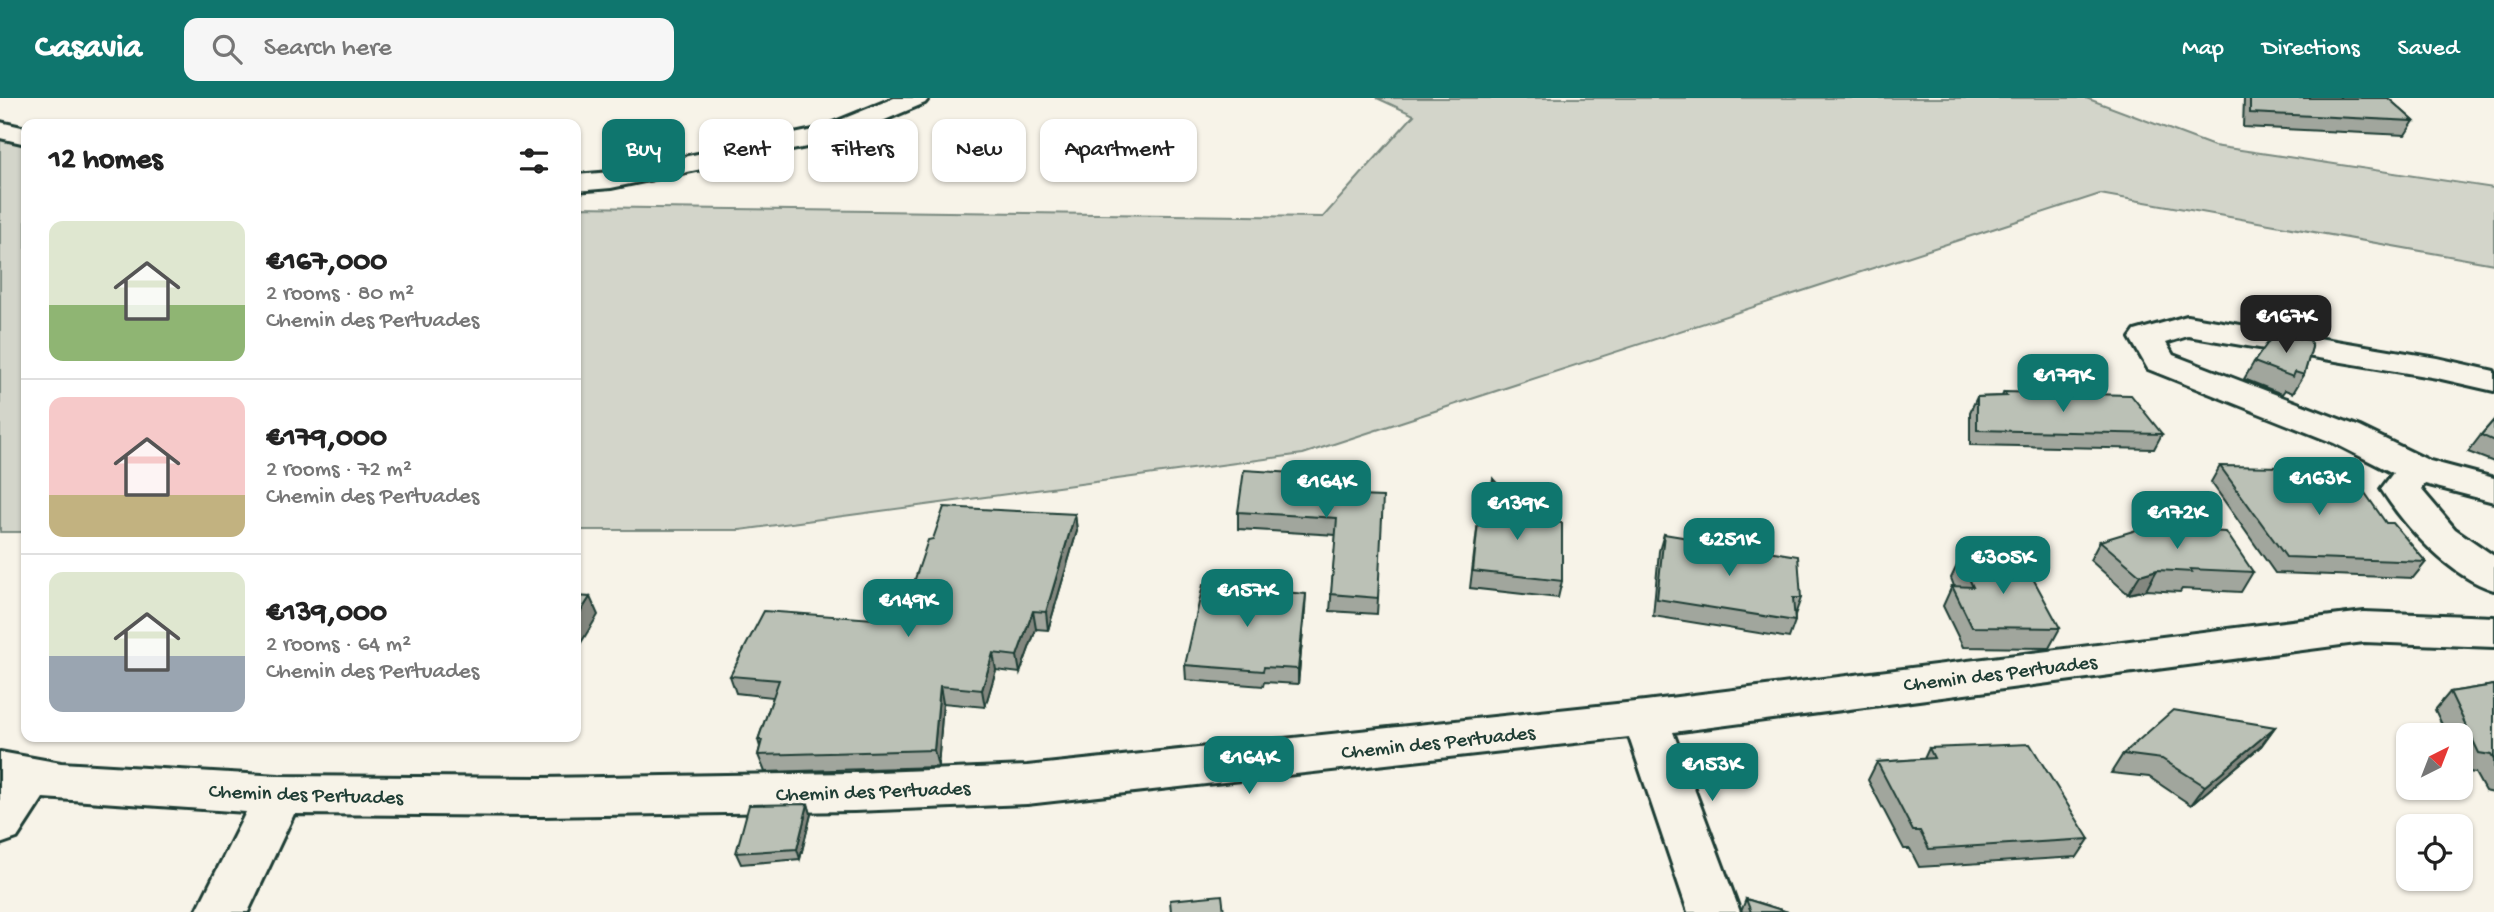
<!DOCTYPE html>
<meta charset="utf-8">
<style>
body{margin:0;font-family:"Gochi Hand",sans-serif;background:#f6f6f6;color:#222;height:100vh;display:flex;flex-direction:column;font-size:26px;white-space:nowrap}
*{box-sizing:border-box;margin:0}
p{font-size:23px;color:#767676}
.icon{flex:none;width:38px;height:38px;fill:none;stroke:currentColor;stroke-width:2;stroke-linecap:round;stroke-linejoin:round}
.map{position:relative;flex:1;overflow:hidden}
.drawer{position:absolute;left:21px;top:21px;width:560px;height:623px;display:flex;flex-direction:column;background:#fff;border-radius:14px;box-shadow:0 2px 5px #0004}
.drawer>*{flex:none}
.top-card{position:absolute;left:602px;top:21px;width:665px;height:63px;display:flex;gap:14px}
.needle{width:46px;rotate:42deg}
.tools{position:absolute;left:2396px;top:625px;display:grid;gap:14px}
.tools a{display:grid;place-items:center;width:77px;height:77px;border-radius:14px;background:#fff;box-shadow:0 2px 5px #0004;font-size:35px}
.price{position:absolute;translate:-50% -60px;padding:0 16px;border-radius:14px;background:#0f766e;color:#fff;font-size:23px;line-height:46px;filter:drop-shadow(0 2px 4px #0008)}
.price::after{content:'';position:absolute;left:50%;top:42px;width:21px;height:16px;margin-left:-10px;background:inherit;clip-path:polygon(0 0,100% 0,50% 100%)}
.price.active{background:#222;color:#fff}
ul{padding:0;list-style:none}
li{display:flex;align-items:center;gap:21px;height:175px;padding:0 28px}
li+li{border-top:2px solid #e0e0e0}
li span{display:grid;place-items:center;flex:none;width:196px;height:140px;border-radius:14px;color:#555}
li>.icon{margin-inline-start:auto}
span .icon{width:84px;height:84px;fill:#fffc;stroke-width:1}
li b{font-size:30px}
h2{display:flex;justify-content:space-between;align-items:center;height:84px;padding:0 28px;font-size:30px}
.pill{padding:0 24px;border-radius:14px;background:#fff;box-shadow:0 2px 5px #0004;font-size:24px;line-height:63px}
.pill.active{background:#0f766e;color:#fff}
header{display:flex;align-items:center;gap:42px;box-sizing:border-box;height:98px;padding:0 35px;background:#0f766e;color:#fff}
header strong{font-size:33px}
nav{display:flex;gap:38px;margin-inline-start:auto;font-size:24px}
.search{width:490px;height:63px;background:#f6f6f6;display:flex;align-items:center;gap:18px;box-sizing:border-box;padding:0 24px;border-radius:14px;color:#767676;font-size:26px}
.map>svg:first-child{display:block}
.green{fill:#d3d5ca;stroke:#79897f;stroke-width:2}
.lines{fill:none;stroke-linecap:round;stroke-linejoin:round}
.minor-casing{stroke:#1f3d34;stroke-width:6}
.minor{fill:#f7f3e8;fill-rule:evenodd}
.wall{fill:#a1a69d;stroke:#1f3d34;stroke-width:2}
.shaded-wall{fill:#83877f;stroke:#1f3d34;stroke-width:2}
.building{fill:#bbc1b6;stroke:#1f3d34;stroke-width:2}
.labels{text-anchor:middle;stroke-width:6;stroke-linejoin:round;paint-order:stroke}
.street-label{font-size:21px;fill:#1f3d34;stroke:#f7f3e8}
</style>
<header>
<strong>Casavia</strong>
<div class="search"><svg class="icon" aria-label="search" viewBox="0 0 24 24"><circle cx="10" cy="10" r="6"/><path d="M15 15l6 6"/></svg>Search here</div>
<nav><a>Map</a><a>Directions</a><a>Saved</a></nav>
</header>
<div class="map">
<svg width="2494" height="814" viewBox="0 0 2494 814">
<rect width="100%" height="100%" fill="#f7f3e8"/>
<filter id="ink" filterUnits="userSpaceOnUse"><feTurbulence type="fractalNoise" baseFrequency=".0143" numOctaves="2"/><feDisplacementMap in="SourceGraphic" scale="14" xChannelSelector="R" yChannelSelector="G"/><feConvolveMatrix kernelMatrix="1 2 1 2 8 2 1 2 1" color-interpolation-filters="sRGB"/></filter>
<g filter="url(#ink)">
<g class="green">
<path d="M 1377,0 L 2086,0 L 2214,48 L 2494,90 L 2494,166 L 2100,96 L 1303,356 L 740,432 L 576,432 L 576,109 L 1323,119 L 1414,17 Z"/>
<path d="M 0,39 L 26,45 L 26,434 L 0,434 Z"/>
</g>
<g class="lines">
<g class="minor-casing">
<g id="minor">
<path d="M 894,0 L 929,0 L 925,5 L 835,43 L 611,90 L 576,93 L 576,77 L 611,74 L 818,31 Z"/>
<path d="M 0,24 L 26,30 L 26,46 L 0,40 Z"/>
<path d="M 2187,218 L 2437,260 L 2494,273 L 2494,293 L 2437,280 L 2188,238 L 2166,245 L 2173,257 L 2360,329 L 2430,363 L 2494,380 L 2494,404 L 2425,386 L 2421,391 L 2455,431 L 2494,458 L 2494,492 C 2450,479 2405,429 2381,391 L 2393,375 L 2334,345 L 2148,271 L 2130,240 L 2135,233 Z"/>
<path d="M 2364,514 L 2494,519 L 2494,549 L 2364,544 L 1673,634 L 1740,814 L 1688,814 L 1629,639 L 1027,706 L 854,713 L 542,718 L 294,716 L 248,814 L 196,814 L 246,714 L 43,700 L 17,740 L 0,746 L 0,654 L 61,665 L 279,678 L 542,680 L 854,675 L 1027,668 L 1645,603 Z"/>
</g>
</g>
<use href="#minor" class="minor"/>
</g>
<g class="wall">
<path d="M 2244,0 L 2388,0 L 2414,23 L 2405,37 L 2243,29 Z"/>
<path d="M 2312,249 L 2304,277 L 2293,295 L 2285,292 L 2282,296 L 2244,281 L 2254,264 Z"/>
<path d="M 2004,294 L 2162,336 L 2154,351 L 1970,347 L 1970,314 L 1977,299 L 2002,298 Z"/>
<path d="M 2494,322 L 2494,364 L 2468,354 L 2481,337 Z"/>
<path d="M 2220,368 L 2295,383 L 2386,425 L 2426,464 L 2413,480 L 2275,475 L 2211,384 Z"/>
<path d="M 1493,381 L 1562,483 L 1558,500 L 1470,490 L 1479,415 L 1489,417 Z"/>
<path d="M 1359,398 L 1378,500 L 1377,516 L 1330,513 L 1336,437 L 1238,431 L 1238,414 Z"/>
<path d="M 1075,416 L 1077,433 L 1048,532 L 1036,531 L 1020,575 L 996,572 L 985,609 L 943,605 L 938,669 L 765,674 L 758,657 L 760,649 L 758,642 L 773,599 L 736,595 L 730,578 L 901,523 Z"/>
<path d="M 1664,436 L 1801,500 L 1795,517 L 1795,523 L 1789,540 L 1653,518 L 1659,453 Z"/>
<path d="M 2100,443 L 2253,474 L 2241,494 L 2182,491 L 2180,494 L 2146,492 L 2128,496 L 2090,462 Z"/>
<path d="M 1960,461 L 2060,530 L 2049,550 L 1963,549 L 1943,508 L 1952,488 L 1954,488 L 1951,480 Z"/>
<path d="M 1305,511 L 1298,586 L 1264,584 L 1263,588 L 1186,582 L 1185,567 Z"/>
<path d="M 2494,587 L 2494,695 L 2485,693 L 2475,675 L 2463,673 L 2460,666 L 2460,637 L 2447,637 L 2435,612 L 2450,594 Z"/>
<path d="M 2275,629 L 2261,648 L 2191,707 L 2149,679 L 2111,675 L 2123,656 Z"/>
<path d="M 1929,650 L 2089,741 L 2077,759 L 1919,769 L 1910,751 L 1904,751 L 1868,682 L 1877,664 L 1924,661 Z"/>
<path d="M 808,706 L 811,716 L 800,761 L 741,766 L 736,755 Z"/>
<path d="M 1746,801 L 1788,814 L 1741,814 Z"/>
</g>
<g class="shaded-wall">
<path d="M 1075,416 L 1077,433 L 1048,532 L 1046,514 Z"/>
<path d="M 2157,472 L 2146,492 L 2128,496 L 2140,477 Z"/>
<path d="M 1306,496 L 1305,511 L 1298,586 L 1298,571 Z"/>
<path d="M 590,499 L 598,517 L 576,553 L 576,521 Z"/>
<path d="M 1033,513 L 1036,531 L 1020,575 L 1017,558 Z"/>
<path d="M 993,555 L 996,572 L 985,609 L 982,592 Z"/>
<path d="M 940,588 L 943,605 L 938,669 L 934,652 Z"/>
<path d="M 2275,629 L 2261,648 L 2191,707 L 2205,688 Z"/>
<path d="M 808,706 L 811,716 L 800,761 L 797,751 Z"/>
</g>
<g class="building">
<path d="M 2250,0 L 2388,0 L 2414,23 L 2250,15 Z"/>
<path d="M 2274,236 L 2310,242 L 2312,249 L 2304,277 L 2295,274 L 2293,279 L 2254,264 Z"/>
<path d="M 2004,294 L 2131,297 L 2162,336 L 1977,332 L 1977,299 L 2007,298 Z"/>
<path d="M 2494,322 L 2494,343 L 2481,337 Z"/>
<path d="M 2220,368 L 2287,369 L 2295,383 L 2358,385 L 2386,425 L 2393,425 L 2426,464 L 2286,459 Z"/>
<path d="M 1244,372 L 1360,379 L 1358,398 L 1383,399 L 1378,500 L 1331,496 L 1337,420 L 1238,414 Z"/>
<path d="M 1493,381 L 1530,421 L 1562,425 L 1562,483 L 1473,473 L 1479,415 L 1491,417 Z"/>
<path d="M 944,409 L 1075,416 L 1046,514 L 1033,513 L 1017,558 L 993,555 L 982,592 L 940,588 L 934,652 L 758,657 L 762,642 L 758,642 L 779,582 L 730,578 L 764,513 L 901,523 L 928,442 L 933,441 Z"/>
<path d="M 2143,430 L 2226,434 L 2253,474 L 2190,471 L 2192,474 L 2157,472 L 2140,477 L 2100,443 Z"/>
<path d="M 1664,436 L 1798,458 L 1801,500 L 1793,500 L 1795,523 L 1657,501 Z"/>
<path d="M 1960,461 L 2024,464 L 2060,530 L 1972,529 L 1952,488 L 1973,489 Z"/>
<path d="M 1203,487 L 1306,496 L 1298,571 L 1264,569 L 1263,573 L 1185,567 Z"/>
<path d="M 576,498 L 590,499 L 576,521 Z"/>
<path d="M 2494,587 L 2494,662 L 2491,657 L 2479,655 L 2450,594 Z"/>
<path d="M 2173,612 L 2275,629 L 2205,688 L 2162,661 L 2123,656 Z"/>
<path d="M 2030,646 L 2089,741 L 1929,751 L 1920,733 L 1913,733 L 1877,664 L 1934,660 L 1929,650 Z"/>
<path d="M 808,706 L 797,751 L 736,755 L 749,707 Z"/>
<path d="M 1222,797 L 1224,814 L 1171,814 L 1170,802 Z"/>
<path d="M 1746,801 L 1788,814 L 1751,814 Z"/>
</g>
</g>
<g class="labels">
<g class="street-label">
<text transform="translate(2000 574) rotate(-7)" y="7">Chemin des Pertuades</text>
<text transform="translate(1438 643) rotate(-6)" y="7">Chemin des Pertuades</text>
<text transform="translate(873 692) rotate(-2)" y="7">Chemin des Pertuades</text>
<text transform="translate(306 695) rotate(2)" y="7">Chemin des Pertuades</text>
</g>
</g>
</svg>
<div class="tools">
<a><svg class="needle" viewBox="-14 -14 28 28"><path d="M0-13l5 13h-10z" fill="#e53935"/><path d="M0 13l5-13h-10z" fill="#767676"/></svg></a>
<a><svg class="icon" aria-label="locate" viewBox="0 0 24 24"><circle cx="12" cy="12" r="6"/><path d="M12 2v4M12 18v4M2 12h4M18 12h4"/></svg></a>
</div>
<b class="price active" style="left:2286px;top:257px">€167K</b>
<b class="price" style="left:2063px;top:316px">€179K</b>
<b class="price" style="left:2319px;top:419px">€163K</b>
<b class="price" style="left:1326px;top:422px">€164K</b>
<b class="price" style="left:1517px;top:444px">€139K</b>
<b class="price" style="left:2177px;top:453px">€172K</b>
<b class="price" style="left:1729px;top:480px">€251K</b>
<b class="price" style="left:2003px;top:498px">€305K</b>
<b class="price" style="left:1247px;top:531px">€157K</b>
<b class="price" style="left:908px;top:541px">€149K</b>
<b class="price" style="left:1249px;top:698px">€164K</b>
<b class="price" style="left:1712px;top:705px">€153K</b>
<div class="top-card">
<a class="pill active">Buy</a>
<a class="pill">Rent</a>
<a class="pill">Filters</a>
<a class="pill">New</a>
<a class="pill">Apartment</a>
</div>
<section class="drawer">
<h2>12 homes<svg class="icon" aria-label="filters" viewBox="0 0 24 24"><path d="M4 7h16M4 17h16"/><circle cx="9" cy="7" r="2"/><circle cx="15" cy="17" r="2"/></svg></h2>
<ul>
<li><span style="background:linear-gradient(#dfe7d0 60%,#8fb573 0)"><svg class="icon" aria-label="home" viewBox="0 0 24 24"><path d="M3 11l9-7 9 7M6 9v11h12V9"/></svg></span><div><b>€167,000</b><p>2 rooms · 80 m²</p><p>Chemin des Pertuades</p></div></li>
<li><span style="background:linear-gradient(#f6c9c9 70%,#c2b280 0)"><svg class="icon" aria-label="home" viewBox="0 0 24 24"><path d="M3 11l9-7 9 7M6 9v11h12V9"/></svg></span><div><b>€179,000</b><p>2 rooms · 72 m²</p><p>Chemin des Pertuades</p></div></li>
<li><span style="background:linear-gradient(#dfe7d0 60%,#9aa5b1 0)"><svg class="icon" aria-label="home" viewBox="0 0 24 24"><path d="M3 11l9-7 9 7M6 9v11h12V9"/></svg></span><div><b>€139,000</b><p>2 rooms · 64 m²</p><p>Chemin des Pertuades</p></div></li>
</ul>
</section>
</div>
